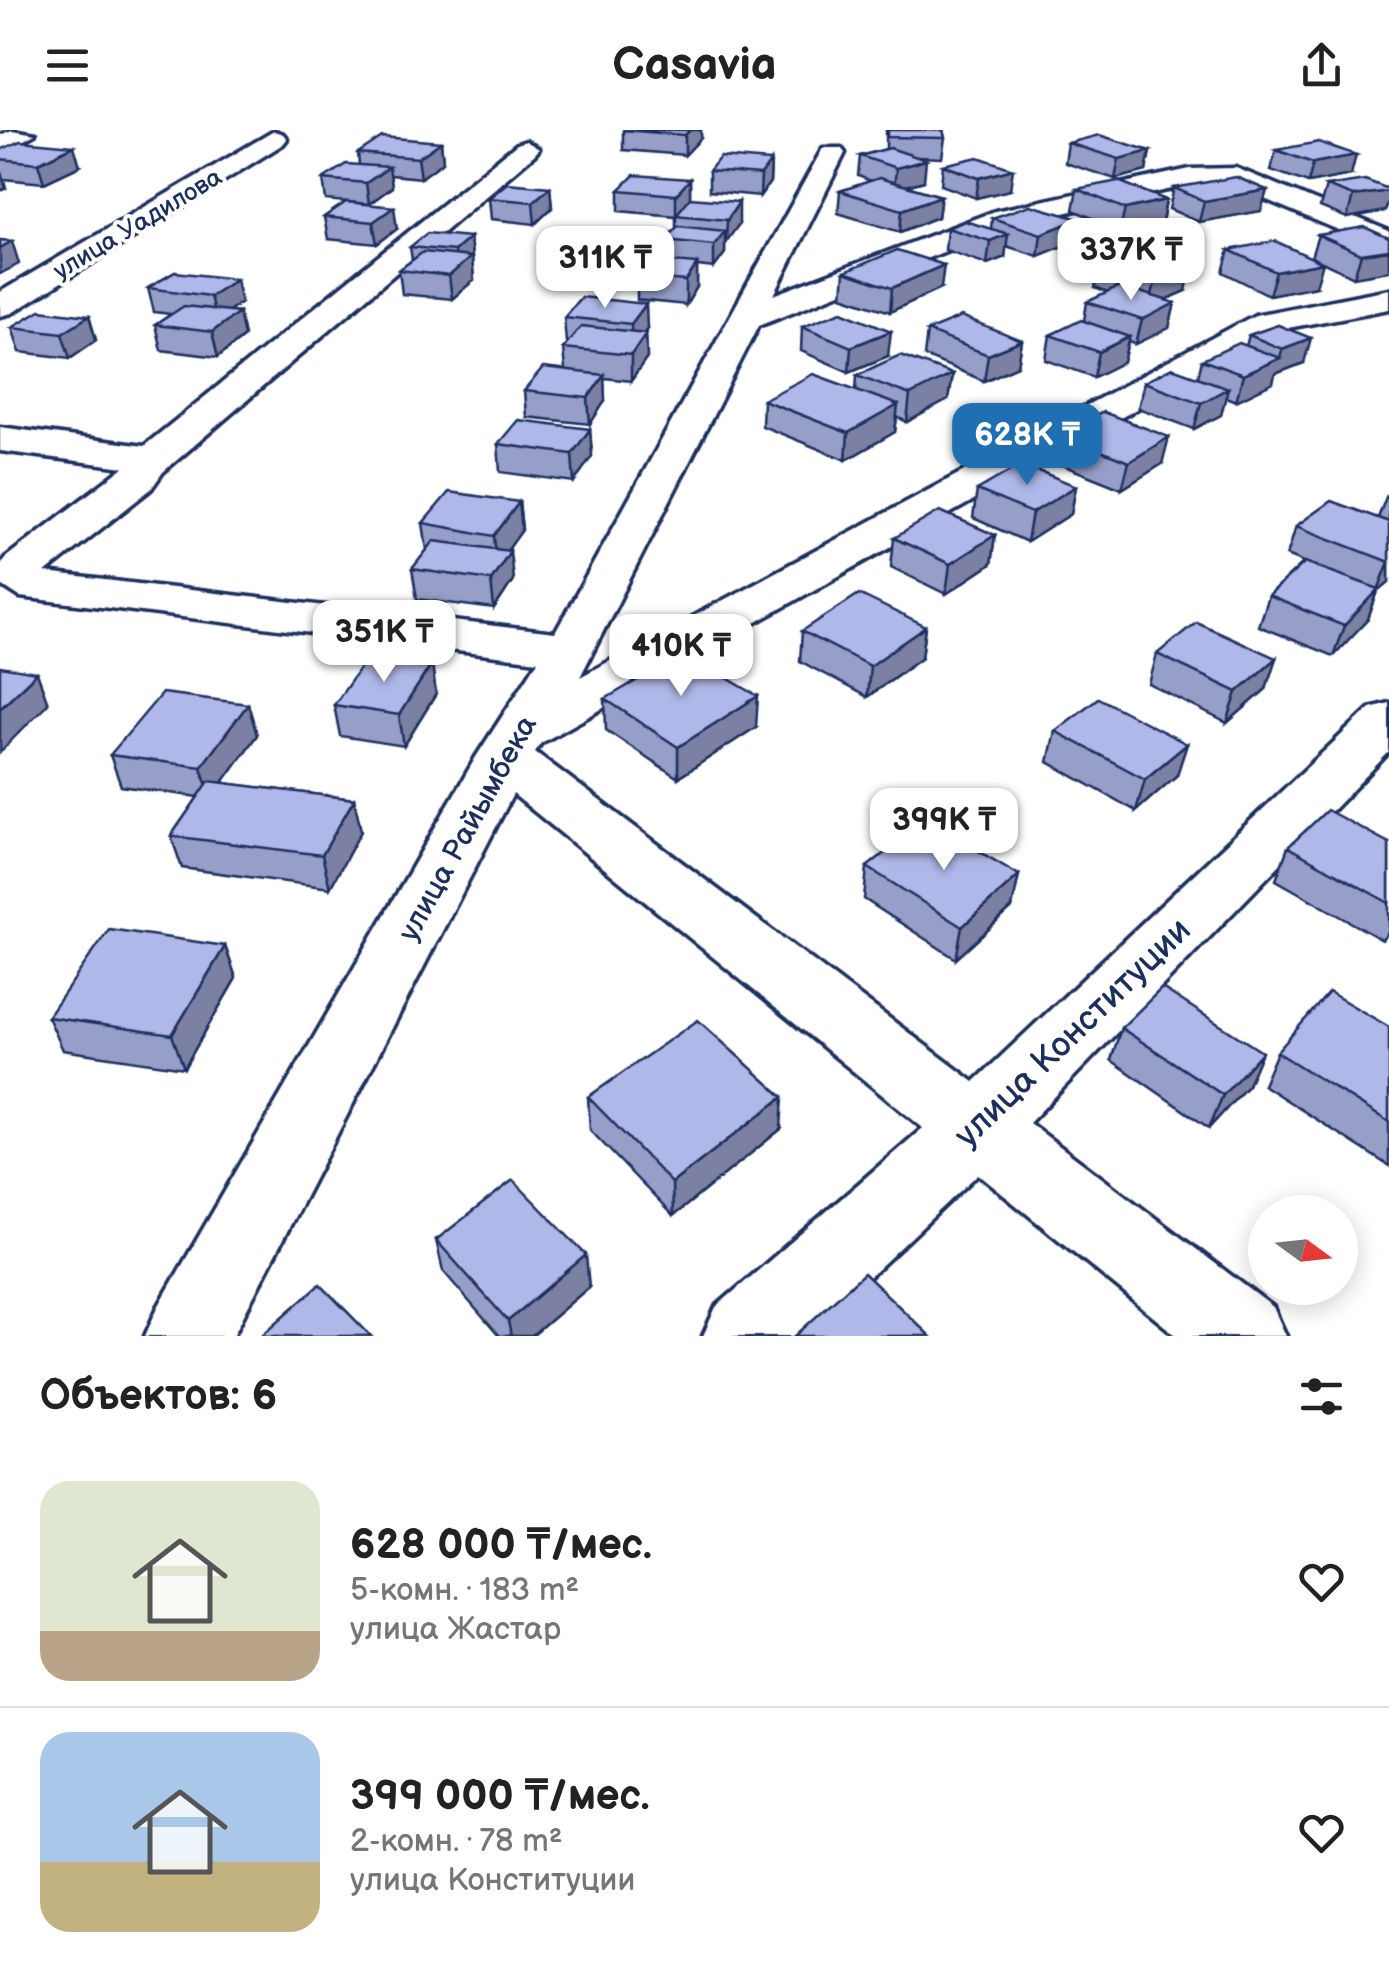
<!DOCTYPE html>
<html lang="ru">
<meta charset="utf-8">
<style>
body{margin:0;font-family:"Balsamiq Sans",sans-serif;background:#f6f6f6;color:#222;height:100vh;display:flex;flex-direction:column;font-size:38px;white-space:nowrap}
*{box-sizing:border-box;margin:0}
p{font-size:32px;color:#767676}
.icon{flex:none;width:55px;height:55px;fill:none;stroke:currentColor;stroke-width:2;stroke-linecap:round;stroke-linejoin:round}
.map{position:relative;height:1206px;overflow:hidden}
.panel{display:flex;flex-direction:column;background:#fff;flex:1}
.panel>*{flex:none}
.needle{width:65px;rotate:105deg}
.controls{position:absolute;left:1248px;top:1065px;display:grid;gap:20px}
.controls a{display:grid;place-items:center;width:110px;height:110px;border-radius:50%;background:#fff;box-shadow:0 5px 25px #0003;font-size:50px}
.price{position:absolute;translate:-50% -85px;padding:0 22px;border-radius:20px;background:#fff;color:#222;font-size:32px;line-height:65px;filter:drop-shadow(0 2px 5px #0008)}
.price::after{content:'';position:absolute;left:50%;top:60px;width:30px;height:22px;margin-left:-15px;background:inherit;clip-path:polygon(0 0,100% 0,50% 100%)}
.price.active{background:#1f6fb2;color:#fff}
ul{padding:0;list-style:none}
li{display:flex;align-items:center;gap:30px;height:250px;padding:0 40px}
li+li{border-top:2px solid #e0e0e0}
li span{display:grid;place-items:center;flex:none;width:280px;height:200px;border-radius:30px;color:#555}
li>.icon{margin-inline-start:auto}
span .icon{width:120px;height:120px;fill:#fffc;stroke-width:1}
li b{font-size:42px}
h2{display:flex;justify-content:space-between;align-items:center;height:120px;padding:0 40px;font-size:42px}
header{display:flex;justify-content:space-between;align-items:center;height:130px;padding:0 40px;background:#fff;font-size:45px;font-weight:700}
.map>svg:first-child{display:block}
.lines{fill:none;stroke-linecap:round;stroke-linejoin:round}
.minor-casing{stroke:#1b2f5e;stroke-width:7}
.minor{fill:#fff;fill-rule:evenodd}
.wall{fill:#979ec8;stroke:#1b2f5e;stroke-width:2.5}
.shaded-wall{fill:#7b81a3;stroke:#1b2f5e;stroke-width:2.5}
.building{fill:#b0b8e9;stroke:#1b2f5e;stroke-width:2.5}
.labels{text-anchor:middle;stroke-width:8;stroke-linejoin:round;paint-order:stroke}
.far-street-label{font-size:25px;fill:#1b2f5e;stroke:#fff}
.street-label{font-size:30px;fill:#1b2f5e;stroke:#fff}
.near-street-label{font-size:35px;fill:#1b2f5e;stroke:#fff}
</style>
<header><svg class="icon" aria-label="menu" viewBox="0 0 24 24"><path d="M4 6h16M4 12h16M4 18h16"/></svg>Casavia<svg class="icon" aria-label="share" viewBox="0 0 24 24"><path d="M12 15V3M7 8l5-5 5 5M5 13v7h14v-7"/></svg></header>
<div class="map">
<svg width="1389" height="1206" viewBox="0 0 1389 1206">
<rect width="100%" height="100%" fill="#fff"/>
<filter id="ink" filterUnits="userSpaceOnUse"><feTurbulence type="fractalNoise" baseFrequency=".01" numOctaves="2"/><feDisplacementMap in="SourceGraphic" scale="20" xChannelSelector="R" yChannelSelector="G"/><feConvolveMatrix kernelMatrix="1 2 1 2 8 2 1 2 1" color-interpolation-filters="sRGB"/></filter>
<g filter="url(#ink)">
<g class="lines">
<g class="minor-casing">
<g id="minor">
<path d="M 12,0 L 35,4 L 0,23 L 0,5 Z"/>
<path d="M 274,1 L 283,4 L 287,9 L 283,14 L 12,183 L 0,186 L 0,162 Z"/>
<path d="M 526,11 L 539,19 L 535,24 L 163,342 L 151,359 L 45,443 L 555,503 L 823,18 L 841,18 L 845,23 L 774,165 L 995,81 L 1190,39 L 1236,38 L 1389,101 L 1389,121 L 1224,52 L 1190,55 L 1014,94 L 759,195 L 580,547 L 1255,185 L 1389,159 L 1389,179 L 1277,200 L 541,613 L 535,622 L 974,952 L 1370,578 L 1389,573 L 1389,622 L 1029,993 L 1273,1177 L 1286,1206 L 1177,1206 L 978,1044 L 807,1206 L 703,1206 L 716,1177 L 923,998 L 513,664 L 233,1206 L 145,1206 L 158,1177 L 476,627 L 538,531 L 20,467 L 0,454 L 0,436 L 5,428 L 124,337 L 0,321 L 0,297 L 144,316 L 517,14 Z"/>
</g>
</g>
<use href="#minor" class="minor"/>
</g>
<g class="wall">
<path d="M 623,0 L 701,0 L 701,8 L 685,25 L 623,20 Z"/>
<path d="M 886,0 L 943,0 L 945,8 L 942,28 L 918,27 L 924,51 L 906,56 L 941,66 L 938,87 L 900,102 L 838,83 L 840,61 L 871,51 L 858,46 L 860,26 L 886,19 Z"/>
<path d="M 441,12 L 443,32 L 421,48 L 390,45 L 392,57 L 369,74 L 326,70 L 323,49 L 359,35 L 358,23 Z"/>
<path d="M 1068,13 L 1150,21 L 1146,41 L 1115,49 L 1065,33 Z"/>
<path d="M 0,20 L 80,36 L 44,53 L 3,49 L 6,58 L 0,61 Z"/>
<path d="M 1276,20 L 1351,45 L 1308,53 L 1271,40 Z"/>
<path d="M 771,31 L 770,52 L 760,66 L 709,61 L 709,41 Z"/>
<path d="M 943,35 L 1010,60 L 976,68 L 941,55 Z"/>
<path d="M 690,49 L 690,68 L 739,94 L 725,111 L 725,123 L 714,138 L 697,136 L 697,157 L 686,175 L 637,170 L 637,147 L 666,131 L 665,110 L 676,98 L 676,86 L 619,81 L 619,60 Z"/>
<path d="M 1326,56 L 1389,59 L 1389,70 L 1385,81 L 1347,88 L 1320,77 Z"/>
<path d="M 550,57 L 552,78 L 535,94 L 491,89 L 489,68 Z"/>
<path d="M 1174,58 L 1267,60 L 1261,81 L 1199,92 L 1169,79 Z"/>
<path d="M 1077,59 L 1166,70 L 1162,92 L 1120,100 L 1073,80 Z"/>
<path d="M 346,72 L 397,99 L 377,114 L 328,109 L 324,87 Z"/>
<path d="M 992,88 L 1079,89 L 1075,111 L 1038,126 L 1006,116 L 1005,127 L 987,134 L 945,120 L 947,98 L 991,99 Z"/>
<path d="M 1318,105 L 1389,108 L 1354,147 L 1311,127 Z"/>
<path d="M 470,107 L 474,150 L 452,169 L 402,164 L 399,140 L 412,130 L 410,117 Z"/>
<path d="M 1229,120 L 1316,156 L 1269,165 L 1223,142 Z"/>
<path d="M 1100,135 L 1186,161 L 1165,170 L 1175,173 L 1169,198 L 1136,214 L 1129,212 L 1124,232 L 1094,247 L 1046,230 L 1050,205 L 1084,191 L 1087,172 L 1108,163 L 1095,158 Z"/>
<path d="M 175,142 L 241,172 L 229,181 L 239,182 L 244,206 L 218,227 L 161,220 L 155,195 L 171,184 L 154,182 L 148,158 Z"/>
<path d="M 844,142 L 941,158 L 890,182 L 842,166 Z"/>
<path d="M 581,167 L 647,198 L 643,203 L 646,203 L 647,228 L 631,251 L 604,248 L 605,271 L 590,294 L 526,287 L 524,261 L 565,241 L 563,218 L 568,212 L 566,212 L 564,187 Z"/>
<path d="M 89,186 L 96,210 L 70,228 L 20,222 L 12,197 Z"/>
<path d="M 1278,195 L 1304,233 L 1275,244 L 1273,253 L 1236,271 L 1225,267 L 1221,285 L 1194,299 L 1138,278 L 1144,252 L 1198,247 L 1202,230 L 1246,216 L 1249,205 Z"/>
<path d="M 802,196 L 888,226 L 849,242 L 801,221 Z"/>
<path d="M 927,201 L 1022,211 L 1018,236 L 984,251 L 924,226 Z"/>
<path d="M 952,244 L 948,270 L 907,292 L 897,287 L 895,302 L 846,330 L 762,296 L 763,270 L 856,260 L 857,245 Z"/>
<path d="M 590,299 L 592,326 L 574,352 L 500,342 L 498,314 Z"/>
<path d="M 1062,306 L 1162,334 L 1122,359 L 1057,333 Z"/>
<path d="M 1076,356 L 1071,384 L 1027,412 L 973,388 L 977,360 Z"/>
<path d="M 1389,364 L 1389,452 L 1378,461 L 1368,489 L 1333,526 L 1258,496 L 1268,466 L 1304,432 L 1287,425 L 1296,396 L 1378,388 L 1386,367 Z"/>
<path d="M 519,372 L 522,400 L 507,420 L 513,450 L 494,479 L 417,469 L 412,439 L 427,420 L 423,393 Z"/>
<path d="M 995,405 L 991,434 L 946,464 L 891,437 L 894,408 Z"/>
<path d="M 926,497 L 922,527 L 867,567 L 800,531 L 802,501 Z"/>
<path d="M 1157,524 L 1266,559 L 1227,593 L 1149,554 Z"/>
<path d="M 436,564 L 404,616 L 340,606 L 334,575 Z"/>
<path d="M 605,569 L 756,597 L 678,648 L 606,600 Z"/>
<path d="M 248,574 L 257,605 L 222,653 L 354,669 L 361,701 L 330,758 L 182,738 L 171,706 L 198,667 L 121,656 L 110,625 Z"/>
<path d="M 1055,601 L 1177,645 L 1136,681 L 1048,632 Z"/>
<path d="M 1389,713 L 1389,801 L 1382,810 L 1276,750 L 1288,717 Z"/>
<path d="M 867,737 L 1012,778 L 956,829 L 864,769 Z"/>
<path d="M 225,816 L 236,848 L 184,938 L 63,920 L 48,887 Z"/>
<path d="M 1389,897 L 1389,1036 L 1263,955 L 1277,922 Z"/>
<path d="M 1121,898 L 1248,955 L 1209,998 L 1111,930 Z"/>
<path d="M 588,967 L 781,999 L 673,1086 L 590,1000 Z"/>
<path d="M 436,1110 L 589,1157 L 532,1206 L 499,1206 L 443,1141 Z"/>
</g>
<g class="shaded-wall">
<path d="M 690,0 L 701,0 L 701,8 L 685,25 L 685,5 Z"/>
<path d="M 441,12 L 443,32 L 421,48 L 418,28 Z"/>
<path d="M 74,16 L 80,36 L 44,53 L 38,33 Z"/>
<path d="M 1150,21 L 1146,41 L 1115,49 L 1119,29 Z"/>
<path d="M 1356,25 L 1351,45 L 1308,53 L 1313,33 Z"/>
<path d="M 926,30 L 924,51 L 894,59 L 896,38 Z"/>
<path d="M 771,31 L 770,52 L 760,66 L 761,45 Z"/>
<path d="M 389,37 L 392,57 L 369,74 L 366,53 Z"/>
<path d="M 0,39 L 6,58 L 0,61 Z"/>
<path d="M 1013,39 L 1010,60 L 976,68 L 979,48 Z"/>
<path d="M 690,49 L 690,70 L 676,86 L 676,65 Z"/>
<path d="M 550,57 L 552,78 L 535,94 L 533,72 Z"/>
<path d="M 1267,60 L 1261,81 L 1199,92 L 1204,71 Z"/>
<path d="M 1389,61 L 1389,70 L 1385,81 L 1347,88 L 1353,66 Z"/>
<path d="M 941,66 L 938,87 L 900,102 L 902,80 Z"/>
<path d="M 1166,70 L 1162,92 L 1120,100 L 1125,79 Z"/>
<path d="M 739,72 L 739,94 L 726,112 L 727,90 Z"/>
<path d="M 394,77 L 397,99 L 377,114 L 373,92 Z"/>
<path d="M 1079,89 L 1075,111 L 1038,126 L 1041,104 Z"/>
<path d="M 725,101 L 725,123 L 714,138 L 714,115 Z"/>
<path d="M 1008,104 L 1005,127 L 987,134 L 990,111 Z"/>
<path d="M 470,107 L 474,150 L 452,169 L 449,146 L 456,140 L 454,121 Z"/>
<path d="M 12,111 L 19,134 L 0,144 L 0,118 Z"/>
<path d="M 1389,120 L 1389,141 L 1354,147 L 1361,124 Z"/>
<path d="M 1323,133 L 1316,156 L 1269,165 L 1276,142 Z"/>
<path d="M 697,134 L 697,157 L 686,175 L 686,151 Z"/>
<path d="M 944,135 L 941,158 L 890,182 L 892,158 Z"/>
<path d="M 1191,138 L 1186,161 L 1149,177 L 1155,153 Z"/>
<path d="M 236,149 L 241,172 L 216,190 L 210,166 Z"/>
<path d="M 1175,173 L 1169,198 L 1136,214 L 1142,190 Z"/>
<path d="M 646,174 L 647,198 L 632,219 L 631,194 Z"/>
<path d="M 239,182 L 244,206 L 218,227 L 212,202 Z"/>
<path d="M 89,186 L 96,210 L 70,228 L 62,203 Z"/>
<path d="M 891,201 L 888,226 L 849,242 L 851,217 Z"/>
<path d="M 646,203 L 647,228 L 631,251 L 631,225 Z"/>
<path d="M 1130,207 L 1124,232 L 1094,247 L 1099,222 Z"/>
<path d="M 1311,208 L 1304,233 L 1275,244 L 1273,253 L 1236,271 L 1243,245 L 1280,228 L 1282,219 Z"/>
<path d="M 1022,211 L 1018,236 L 984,251 L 988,225 Z"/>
<path d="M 952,244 L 948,270 L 907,292 L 910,265 Z"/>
<path d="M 604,245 L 605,271 L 590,294 L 588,268 Z"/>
<path d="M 1228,258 L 1221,285 L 1194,299 L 1201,273 Z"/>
<path d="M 898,275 L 895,302 L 846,330 L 848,303 Z"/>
<path d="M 590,299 L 592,326 L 574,352 L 572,324 Z"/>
<path d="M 1169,307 L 1162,334 L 1122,359 L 1129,332 Z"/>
<path d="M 1076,356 L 1071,384 L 1027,412 L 1032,383 Z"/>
<path d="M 519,372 L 522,400 L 497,435 L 494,406 Z"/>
<path d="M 995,405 L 991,434 L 946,464 L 950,434 Z"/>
<path d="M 510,421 L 513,450 L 494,479 L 491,450 Z"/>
<path d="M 1389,432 L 1389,452 L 1378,461 L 1368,489 L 1333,526 L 1344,496 L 1378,460 Z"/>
<path d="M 926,497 L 922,527 L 867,567 L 870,536 Z"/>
<path d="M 1276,528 L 1266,559 L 1227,593 L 1237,562 Z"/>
<path d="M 432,533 L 436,564 L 404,616 L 399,585 Z"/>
<path d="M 37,543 L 48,573 L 0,622 L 0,578 Z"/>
<path d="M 758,566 L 756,597 L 678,648 L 678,617 Z"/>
<path d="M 248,574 L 257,605 L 211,669 L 201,637 Z"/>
<path d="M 1187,614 L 1177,645 L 1136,681 L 1145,649 Z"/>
<path d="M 354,669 L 361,701 L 330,758 L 322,725 Z"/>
<path d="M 1019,745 L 1012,778 L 956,829 L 962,797 Z"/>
<path d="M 225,816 L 236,848 L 184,938 L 172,905 Z"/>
<path d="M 1262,922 L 1248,955 L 1209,998 L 1223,965 Z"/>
<path d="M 783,967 L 781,999 L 673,1086 L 672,1053 Z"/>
<path d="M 586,1125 L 589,1157 L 532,1206 L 511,1206 L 508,1191 Z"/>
</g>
<g class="building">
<path d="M 623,0 L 690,0 L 685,5 Z"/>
<path d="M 888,0 L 943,0 L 945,8 L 888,7 Z"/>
<path d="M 1099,5 L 1150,21 L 1119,29 L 1068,13 Z"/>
<path d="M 382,7 L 441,12 L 418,28 L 358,23 Z"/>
<path d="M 20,11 L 74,16 L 38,33 L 0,29 L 0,20 Z"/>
<path d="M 1319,12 L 1356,25 L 1313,33 L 1276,20 Z"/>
<path d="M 890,18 L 926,30 L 896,38 L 860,26 Z"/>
<path d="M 720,27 L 771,31 L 761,45 L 709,41 Z"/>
<path d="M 978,27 L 1013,39 L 979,48 L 943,35 Z"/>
<path d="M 346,34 L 389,37 L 366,53 L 323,49 Z"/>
<path d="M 634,45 L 690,49 L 676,65 L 619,60 Z"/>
<path d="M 1236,47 L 1267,60 L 1204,71 L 1174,58 Z"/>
<path d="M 879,48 L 941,66 L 902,80 L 840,61 Z"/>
<path d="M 1365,50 L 1389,59 L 1389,61 L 1353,66 L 1326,56 Z"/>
<path d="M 1118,51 L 1166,70 L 1125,79 L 1077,59 Z"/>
<path d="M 507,53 L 550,57 L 533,72 L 489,68 Z"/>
<path d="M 690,68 L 739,72 L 727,90 L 676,85 Z"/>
<path d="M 346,72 L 394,77 L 373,92 L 324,87 Z"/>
<path d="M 1030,75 L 1079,89 L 1041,104 L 992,88 Z"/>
<path d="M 965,91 L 1008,104 L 990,111 L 947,98 Z"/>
<path d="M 678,96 L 725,101 L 714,115 L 665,110 Z"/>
<path d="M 1364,97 L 1389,108 L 1389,120 L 1361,124 L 1318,105 Z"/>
<path d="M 427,103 L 470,107 L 454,121 L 410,117 Z"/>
<path d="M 0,110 L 12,111 L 0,118 Z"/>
<path d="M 1275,111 L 1323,133 L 1276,142 L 1229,120 Z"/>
<path d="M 897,120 L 944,135 L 892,158 L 844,142 Z"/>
<path d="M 1137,121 L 1191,138 L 1155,153 L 1100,135 Z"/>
<path d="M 423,122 L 471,127 L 449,146 L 399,140 Z"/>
<path d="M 649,130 L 697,134 L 686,151 L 637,147 Z"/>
<path d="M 175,142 L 236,149 L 210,166 L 148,158 Z"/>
<path d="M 1121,156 L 1175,173 L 1142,190 L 1087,172 Z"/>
<path d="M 581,167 L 646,174 L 631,194 L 564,187 Z"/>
<path d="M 184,176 L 239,182 L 212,202 L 155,195 Z"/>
<path d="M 40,180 L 89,186 L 62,203 L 12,197 Z"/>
<path d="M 842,181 L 891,201 L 851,217 L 802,196 Z"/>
<path d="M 961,187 L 1022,211 L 988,225 L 927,201 Z"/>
<path d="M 1081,190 L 1130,207 L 1099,222 L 1050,205 Z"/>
<path d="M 1278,195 L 1311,208 L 1282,219 L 1249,205 Z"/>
<path d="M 581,196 L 646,203 L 631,225 L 563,218 Z"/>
<path d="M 1239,213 L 1280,228 L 1243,245 L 1202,230 Z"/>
<path d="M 900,225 L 952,244 L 910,265 L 857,245 Z"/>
<path d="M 543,238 L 604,245 L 588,268 L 524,261 Z"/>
<path d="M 1172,238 L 1228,258 L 1201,273 L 1144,252 Z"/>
<path d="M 813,244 L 898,275 L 848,303 L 763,270 Z"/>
<path d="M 1103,282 L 1169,307 L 1129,332 L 1062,306 Z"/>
<path d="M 518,290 L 590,299 L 572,324 L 498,314 Z"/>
<path d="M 1022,334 L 1076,356 L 1032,383 L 977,360 Z"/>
<path d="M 449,362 L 519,372 L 494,406 L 423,393 Z"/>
<path d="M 1331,371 L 1389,392 L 1389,432 L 1296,396 Z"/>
<path d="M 940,381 L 995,405 L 950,434 L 894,408 Z"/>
<path d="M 434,411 L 510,421 L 491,450 L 412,439 Z"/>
<path d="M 1305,432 L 1379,459 L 1344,496 L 1268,466 Z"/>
<path d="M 859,464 L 926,497 L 870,536 L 802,501 Z"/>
<path d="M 1196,492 L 1276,528 L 1237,562 L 1157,524 Z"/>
<path d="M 684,523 L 758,566 L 678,617 L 605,569 Z"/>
<path d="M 369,525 L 432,533 L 399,585 L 334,575 Z"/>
<path d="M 0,537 L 37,543 L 0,578 Z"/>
<path d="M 162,563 L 248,574 L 201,637 L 110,625 Z"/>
<path d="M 1098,568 L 1187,614 L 1145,649 L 1055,601 Z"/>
<path d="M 209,651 L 354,669 L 322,725 L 171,706 Z"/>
<path d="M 1327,680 L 1389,713 L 1389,773 L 1288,717 Z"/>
<path d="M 926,690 L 1019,745 L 962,797 L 867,737 Z"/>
<path d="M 109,799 L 225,816 L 172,905 L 48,887 Z"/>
<path d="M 1162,858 L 1262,922 L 1223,965 L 1121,898 Z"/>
<path d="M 1329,862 L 1389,897 L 1389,992 L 1277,922 Z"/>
<path d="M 698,890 L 783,967 L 672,1053 L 588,967 Z"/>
<path d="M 513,1050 L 586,1125 L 508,1191 L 436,1110 Z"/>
<path d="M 864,1143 L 930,1206 L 795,1206 Z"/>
<path d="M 320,1154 L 371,1206 L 261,1206 Z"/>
</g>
</g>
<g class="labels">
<g class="far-street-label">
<text transform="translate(137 93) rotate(-31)" y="9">улица Уадилова</text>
</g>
<g class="street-label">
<text transform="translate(467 698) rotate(-61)" y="10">улица Райымбека</text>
</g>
<g class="near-street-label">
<text transform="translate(1072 902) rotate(-44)" y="12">улица Конституции</text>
</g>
</g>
</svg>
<div class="controls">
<a><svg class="needle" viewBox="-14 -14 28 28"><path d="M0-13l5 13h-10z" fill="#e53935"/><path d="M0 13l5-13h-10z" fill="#767676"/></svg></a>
</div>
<b class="price" style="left:1131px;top:173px">337K ₸</b>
<b class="price" style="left:605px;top:181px">311K ₸</b>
<b class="price active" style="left:1027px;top:358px">628K ₸</b>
<b class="price" style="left:384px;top:555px">351K ₸</b>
<b class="price" style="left:681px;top:569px">410K ₸</b>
<b class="price" style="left:944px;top:743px">399K ₸</b>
</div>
<section class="panel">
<h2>Объектов: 6<svg class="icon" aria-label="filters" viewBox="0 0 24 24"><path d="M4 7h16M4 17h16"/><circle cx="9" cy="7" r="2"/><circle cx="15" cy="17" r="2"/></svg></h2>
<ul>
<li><span style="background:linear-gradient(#dfe7d0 75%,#b9a48a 0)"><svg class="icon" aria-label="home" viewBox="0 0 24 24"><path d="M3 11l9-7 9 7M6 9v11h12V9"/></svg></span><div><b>628 000 ₸/мес.</b><p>5-комн. · 183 m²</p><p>улица Жастар</p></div><svg class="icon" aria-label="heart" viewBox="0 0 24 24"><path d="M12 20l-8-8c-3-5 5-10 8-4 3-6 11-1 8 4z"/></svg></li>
<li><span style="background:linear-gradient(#a9c7e8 65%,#c2b280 0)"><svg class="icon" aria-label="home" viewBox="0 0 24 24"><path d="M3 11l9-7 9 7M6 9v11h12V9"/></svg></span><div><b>399 000 ₸/мес.</b><p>2-комн. · 78 m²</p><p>улица Конституции</p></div><svg class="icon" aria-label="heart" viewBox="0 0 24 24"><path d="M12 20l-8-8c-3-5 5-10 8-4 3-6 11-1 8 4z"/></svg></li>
</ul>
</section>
